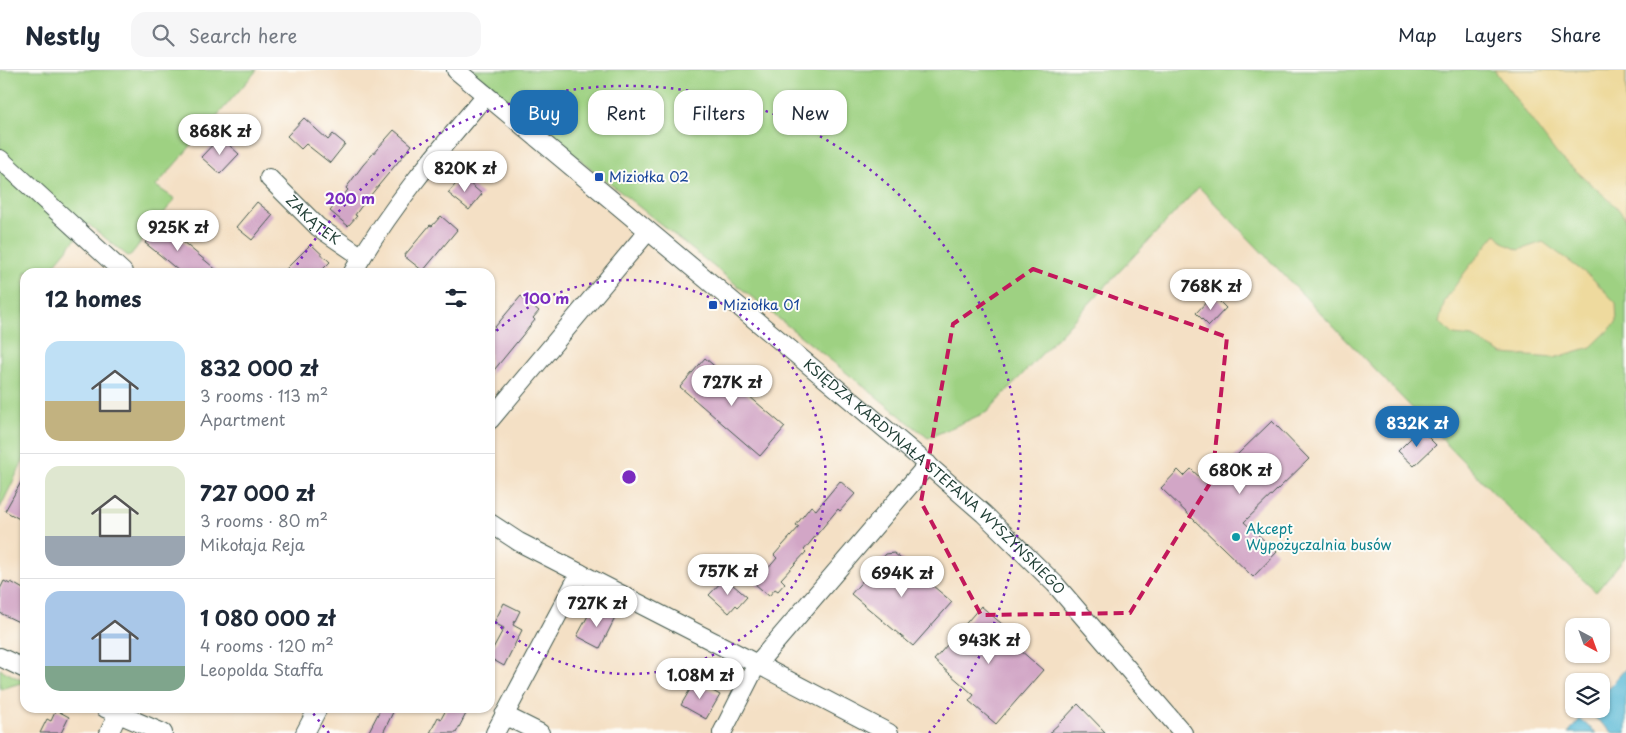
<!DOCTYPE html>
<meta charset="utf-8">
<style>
body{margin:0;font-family:"Playpen Sans",sans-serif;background:#f6f6f7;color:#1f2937;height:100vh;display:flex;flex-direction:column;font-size:19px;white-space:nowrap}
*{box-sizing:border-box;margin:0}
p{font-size:16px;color:#747a83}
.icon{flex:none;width:28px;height:28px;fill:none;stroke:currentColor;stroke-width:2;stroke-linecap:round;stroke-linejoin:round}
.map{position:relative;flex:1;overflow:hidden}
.drawer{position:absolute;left:20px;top:198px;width:475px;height:445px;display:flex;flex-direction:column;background:#fff;border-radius:15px;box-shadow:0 1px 4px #0004}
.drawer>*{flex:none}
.top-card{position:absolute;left:510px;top:20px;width:475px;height:45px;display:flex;gap:10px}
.needle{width:32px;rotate:139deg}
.tools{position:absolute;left:1565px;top:548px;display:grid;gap:10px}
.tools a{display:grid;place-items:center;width:45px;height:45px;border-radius:10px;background:#fff;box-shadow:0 1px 4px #0004;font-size:25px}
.price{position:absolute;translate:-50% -42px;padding:0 11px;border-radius:18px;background:#fff;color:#222;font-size:16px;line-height:32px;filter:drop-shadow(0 1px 2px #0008)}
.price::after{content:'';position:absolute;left:50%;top:30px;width:15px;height:11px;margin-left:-8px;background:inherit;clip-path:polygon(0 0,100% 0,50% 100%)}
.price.active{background:#1f6fb2;color:#fff}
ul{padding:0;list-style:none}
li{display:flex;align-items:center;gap:15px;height:125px;padding:0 25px}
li+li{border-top:1px solid #e0e1e3}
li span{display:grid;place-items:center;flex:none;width:140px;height:100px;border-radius:15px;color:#555}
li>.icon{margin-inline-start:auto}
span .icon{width:60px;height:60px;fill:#fffc;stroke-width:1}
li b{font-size:21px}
h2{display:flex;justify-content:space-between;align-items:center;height:60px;padding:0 25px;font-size:21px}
.pill{padding:0 18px;border-radius:15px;background:#fff;box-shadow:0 1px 4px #0004;font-size:18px;line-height:45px}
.pill.active{background:#1f6fb2;color:#fff}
header{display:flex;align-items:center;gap:30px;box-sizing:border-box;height:70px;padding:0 25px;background:#fff;border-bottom:1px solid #e0e1e3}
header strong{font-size:24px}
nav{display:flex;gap:28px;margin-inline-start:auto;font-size:18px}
.search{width:350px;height:45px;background:#f6f6f7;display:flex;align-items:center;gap:12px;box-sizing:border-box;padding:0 18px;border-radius:15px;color:#747a83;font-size:19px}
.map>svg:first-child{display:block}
.green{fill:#9ed182;stroke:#5e875b}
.sand{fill:#eeda9e;stroke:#868c69}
.water{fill:#57b8d5;stroke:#3b7a84}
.building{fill:#d2a6c6}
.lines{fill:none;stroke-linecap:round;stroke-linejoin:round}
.minor-casing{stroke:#3f554a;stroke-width:20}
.minor{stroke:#fff;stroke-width:18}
.marked{fill:none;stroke:#c2185b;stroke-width:4;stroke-dasharray:10 6;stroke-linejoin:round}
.ring{fill:none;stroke:#7b2cbf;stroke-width:2.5;stroke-dasharray:2.5 5}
.transit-dot{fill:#1a4fb4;stroke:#fdfcf7;stroke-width:2}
.culture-dot{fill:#0f9aa8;stroke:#fdfcf7;stroke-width:2}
.labels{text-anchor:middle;stroke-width:4;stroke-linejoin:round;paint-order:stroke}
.transit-label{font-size:14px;fill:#164399;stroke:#fdfcf7;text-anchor:start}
.street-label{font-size:14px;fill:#1f3d34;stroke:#fdfcf7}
.culture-label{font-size:14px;fill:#0d838f;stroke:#fdfcf7;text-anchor:start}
.centre{fill:#7b2cbf;stroke:#fdfcf7;stroke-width:2.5}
.ring-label{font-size:15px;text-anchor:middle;font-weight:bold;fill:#7b2cbf;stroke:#fdfcf7;stroke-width:4;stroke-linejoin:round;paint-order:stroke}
</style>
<header>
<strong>Nestly</strong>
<div class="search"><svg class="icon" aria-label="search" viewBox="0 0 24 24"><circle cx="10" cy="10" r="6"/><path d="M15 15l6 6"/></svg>Search here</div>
<nav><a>Map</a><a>Layers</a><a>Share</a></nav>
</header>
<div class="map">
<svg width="1626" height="663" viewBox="0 0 1626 663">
<rect width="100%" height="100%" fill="#fdfcf7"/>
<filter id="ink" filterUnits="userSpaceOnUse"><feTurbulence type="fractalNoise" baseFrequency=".02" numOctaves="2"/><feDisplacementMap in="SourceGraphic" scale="10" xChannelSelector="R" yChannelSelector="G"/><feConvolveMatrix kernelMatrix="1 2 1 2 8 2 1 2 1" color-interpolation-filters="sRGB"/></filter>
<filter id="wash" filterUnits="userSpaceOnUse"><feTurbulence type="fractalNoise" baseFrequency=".0096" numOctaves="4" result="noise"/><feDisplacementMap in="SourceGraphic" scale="20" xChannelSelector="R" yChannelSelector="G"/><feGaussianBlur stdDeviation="1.12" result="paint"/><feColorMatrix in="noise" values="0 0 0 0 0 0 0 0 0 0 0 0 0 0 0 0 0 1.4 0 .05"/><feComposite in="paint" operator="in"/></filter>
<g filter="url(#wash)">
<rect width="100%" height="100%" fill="#f4e0c5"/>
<g class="green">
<path d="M 0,0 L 257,0 L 156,116 L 175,129 L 129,187 L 88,154 L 48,202 L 25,202 L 25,387 L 0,438 Z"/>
<path d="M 468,0 L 1626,0 L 1626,486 L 1596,522 L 1517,447 L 1199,117 L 987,342 L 928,368 Z"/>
<path d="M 0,599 L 25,612 L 0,619 Z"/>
</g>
<g class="sand">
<path d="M 1494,0 L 1626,0 L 1626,149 L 1616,136 L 1557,84 Z"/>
<path d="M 1496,164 L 1505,174 L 1519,180 L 1543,172 L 1592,208 L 1616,233 L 1617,252 L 1591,277 L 1554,288 L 1503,284 L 1473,267 L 1454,265 L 1439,252 L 1445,230 L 1465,202 Z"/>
</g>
<g class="water">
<path d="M 1626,598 L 1626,663 L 1613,663 L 1588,642 L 1591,639 L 1601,639 L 1601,627 Z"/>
<path d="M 1580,649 L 1596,663 L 1568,663 Z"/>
</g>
<g id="blocks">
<g class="building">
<path d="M 304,48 L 328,70 L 333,64 L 345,74 L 330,93 L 306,74 L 301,79 L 287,66 Z"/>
<path d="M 394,60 L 412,75 L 360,138 L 355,145 L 357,146 L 348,156 L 330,141 L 348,120 L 346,118 L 363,95 Z"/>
<path d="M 220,67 L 239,84 L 220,104 L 201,87 Z"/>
<path d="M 462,107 L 482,124 L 469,140 L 448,123 Z"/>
<path d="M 257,132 L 273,145 L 252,170 L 236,157 Z"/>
<path d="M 441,146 L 457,160 L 423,201 L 404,186 L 430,155 L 432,156 Z"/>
<path d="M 162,154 L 176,166 L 219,202 L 180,202 L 160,185 L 145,173 Z"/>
<path d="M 311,174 L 330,192 L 320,202 L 283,202 Z"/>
<path d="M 1213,225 L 1226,238 L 1209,256 L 1196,243 Z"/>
<path d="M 521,226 L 539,241 L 533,248 L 535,250 L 490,305 L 490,263 Z"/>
<path d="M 705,288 L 785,357 L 760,386 L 680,317 Z"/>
<path d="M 1272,351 L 1309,389 L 1244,452 L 1277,482 L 1253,507 L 1161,418 L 1178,400 L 1184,406 L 1191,399 L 1207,414 Z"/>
<path d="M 1420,359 L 1436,375 L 1414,396 L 1398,381 Z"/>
<path d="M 25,405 L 25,452 L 5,441 Z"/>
<path d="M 840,411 L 855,424 L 840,441 L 838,439 L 804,480 L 806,482 L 781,509 L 785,513 L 778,521 L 775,519 L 769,526 L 755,514 L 777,488 L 774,485 L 799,457 L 796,455 L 811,436 L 816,440 Z"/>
<path d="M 894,483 L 952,532 L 913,576 L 851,524 L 886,484 Z"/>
<path d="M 725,508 L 747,527 L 738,537 L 736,535 L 729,543 L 709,525 Z"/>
<path d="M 4,511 L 10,514 L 11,512 L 25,520 L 25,555 L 0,543 L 0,519 Z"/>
<path d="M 504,533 L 520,541 L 513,555 L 522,560 L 504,596 L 490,588 L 490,584 L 504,558 L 494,553 Z"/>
<path d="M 981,536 L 1009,560 L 1004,566 L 1043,600 L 996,654 L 969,631 L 974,625 L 934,590 Z"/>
<path d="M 604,540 L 616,546 L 600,578 L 577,566 L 590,542 L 600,547 Z"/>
<path d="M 695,611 L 720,625 L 706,649 L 681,635 Z"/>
<path d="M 1078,634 L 1106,663 L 1049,663 L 1063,650 Z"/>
<path d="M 381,638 L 395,638 L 383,663 L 368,663 Z"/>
<path d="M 447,638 L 469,638 L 456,663 L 430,663 L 438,647 L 441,649 Z"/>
<path d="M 56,640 L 69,647 L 61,663 L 40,663 L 47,649 L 51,651 Z"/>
</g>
</g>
</g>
<g filter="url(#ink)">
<use href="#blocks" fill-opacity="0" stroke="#3f554a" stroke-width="1"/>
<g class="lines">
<g class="minor-casing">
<g id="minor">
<path id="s1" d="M 456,0 L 913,382 L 984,444 L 1055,514 L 1183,663"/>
<path d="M 0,89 L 123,202"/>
<path id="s2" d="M 269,108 L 318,157 L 362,187"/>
<path d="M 353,202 C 390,138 438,81 486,25"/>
<path d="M 490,350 L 648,161"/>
<path d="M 490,453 L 519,472 L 757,594 L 889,663"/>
<path d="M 0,587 L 25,599"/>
<path d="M 105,638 L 163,663"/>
<path d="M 504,645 L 540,663"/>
<path d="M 109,663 L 121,638"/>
<path d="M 305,663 L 318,638"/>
<path d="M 495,663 L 580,503"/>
<path d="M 722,663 L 757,594 L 928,394"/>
</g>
</g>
<use href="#minor" class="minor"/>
</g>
</g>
<path class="marked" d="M 1033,199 L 1227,267 L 1212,410 L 1130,543 L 981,545 L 921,432 L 953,254 Z"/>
<g class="ring">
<path d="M491 266A197 197 0 1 1 491 548"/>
<path d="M329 663A394 394 0 0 1 310 639M293 201A394 394 0 1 1 929 663"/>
</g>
<g class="transit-dot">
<rect x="594" y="102" width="10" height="10" rx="2.5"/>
<rect x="708" y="230" width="10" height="10" rx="2.5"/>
</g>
<circle class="culture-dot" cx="1236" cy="467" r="5"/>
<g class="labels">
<g class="transit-label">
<text x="609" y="112">Miziołka 02</text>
<text x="723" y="240">Miziołka 01</text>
</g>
<g class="street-label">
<text dy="5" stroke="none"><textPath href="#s2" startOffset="61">ZAKĄTEK</textPath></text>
<text dy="5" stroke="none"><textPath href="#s1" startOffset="628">KSIĘDZA KARDYNAŁA STEFANA WYSZYŃSKIEGO</textPath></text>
</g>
<g class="culture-label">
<text x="1246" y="464">Akcept<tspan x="1246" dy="16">Wypożyczalnia busów</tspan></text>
</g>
</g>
<circle cx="629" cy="407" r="8" class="centre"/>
<g class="ring-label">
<text x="350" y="134">200 m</text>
<text x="546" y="234">100 m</text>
</g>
</svg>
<div class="tools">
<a><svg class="needle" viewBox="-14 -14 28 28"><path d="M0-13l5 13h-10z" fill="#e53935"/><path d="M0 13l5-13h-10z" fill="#747a83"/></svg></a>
<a><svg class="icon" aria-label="layers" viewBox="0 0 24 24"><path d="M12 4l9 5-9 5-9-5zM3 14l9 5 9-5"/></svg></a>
</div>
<b class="price" style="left:220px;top:86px">868K zł</b>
<b class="price" style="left:465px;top:123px">820K zł</b>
<b class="price" style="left:178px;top:182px">925K zł</b>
<b class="price" style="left:1211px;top:241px">768K zł</b>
<b class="price" style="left:732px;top:337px">727K zł</b>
<b class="price active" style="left:1417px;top:378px">832K zł</b>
<b class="price" style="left:1240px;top:425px">680K zł</b>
<b class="price" style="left:728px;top:526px">757K zł</b>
<b class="price" style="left:902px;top:528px">694K zł</b>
<b class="price" style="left:597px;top:558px">727K zł</b>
<b class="price" style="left:989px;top:595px">943K zł</b>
<b class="price" style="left:700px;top:630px">1.08M zł</b>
<div class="top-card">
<a class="pill active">Buy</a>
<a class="pill">Rent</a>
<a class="pill">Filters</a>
<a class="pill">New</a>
</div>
<section class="drawer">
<h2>12 homes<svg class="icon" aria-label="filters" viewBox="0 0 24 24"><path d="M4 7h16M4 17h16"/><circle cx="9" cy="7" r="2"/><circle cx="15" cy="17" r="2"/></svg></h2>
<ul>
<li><span style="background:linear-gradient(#bfe0f5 60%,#c2b280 0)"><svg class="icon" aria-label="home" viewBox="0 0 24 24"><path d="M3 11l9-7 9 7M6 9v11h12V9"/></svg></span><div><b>832 000 zł</b><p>3 rooms · 113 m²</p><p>Apartment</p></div></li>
<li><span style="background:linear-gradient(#dfe7d0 70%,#9aa5b1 0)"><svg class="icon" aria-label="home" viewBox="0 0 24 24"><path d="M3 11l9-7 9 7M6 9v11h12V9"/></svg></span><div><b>727 000 zł</b><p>3 rooms · 80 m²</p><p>Mikołaja Reja</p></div></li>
<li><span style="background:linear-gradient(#a9c7e8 75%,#7fa58c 0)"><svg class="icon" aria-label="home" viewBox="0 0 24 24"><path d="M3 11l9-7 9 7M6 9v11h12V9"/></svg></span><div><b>1 080 000 zł</b><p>4 rooms · 120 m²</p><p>Leopolda Staffa</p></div></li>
</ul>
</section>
</div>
